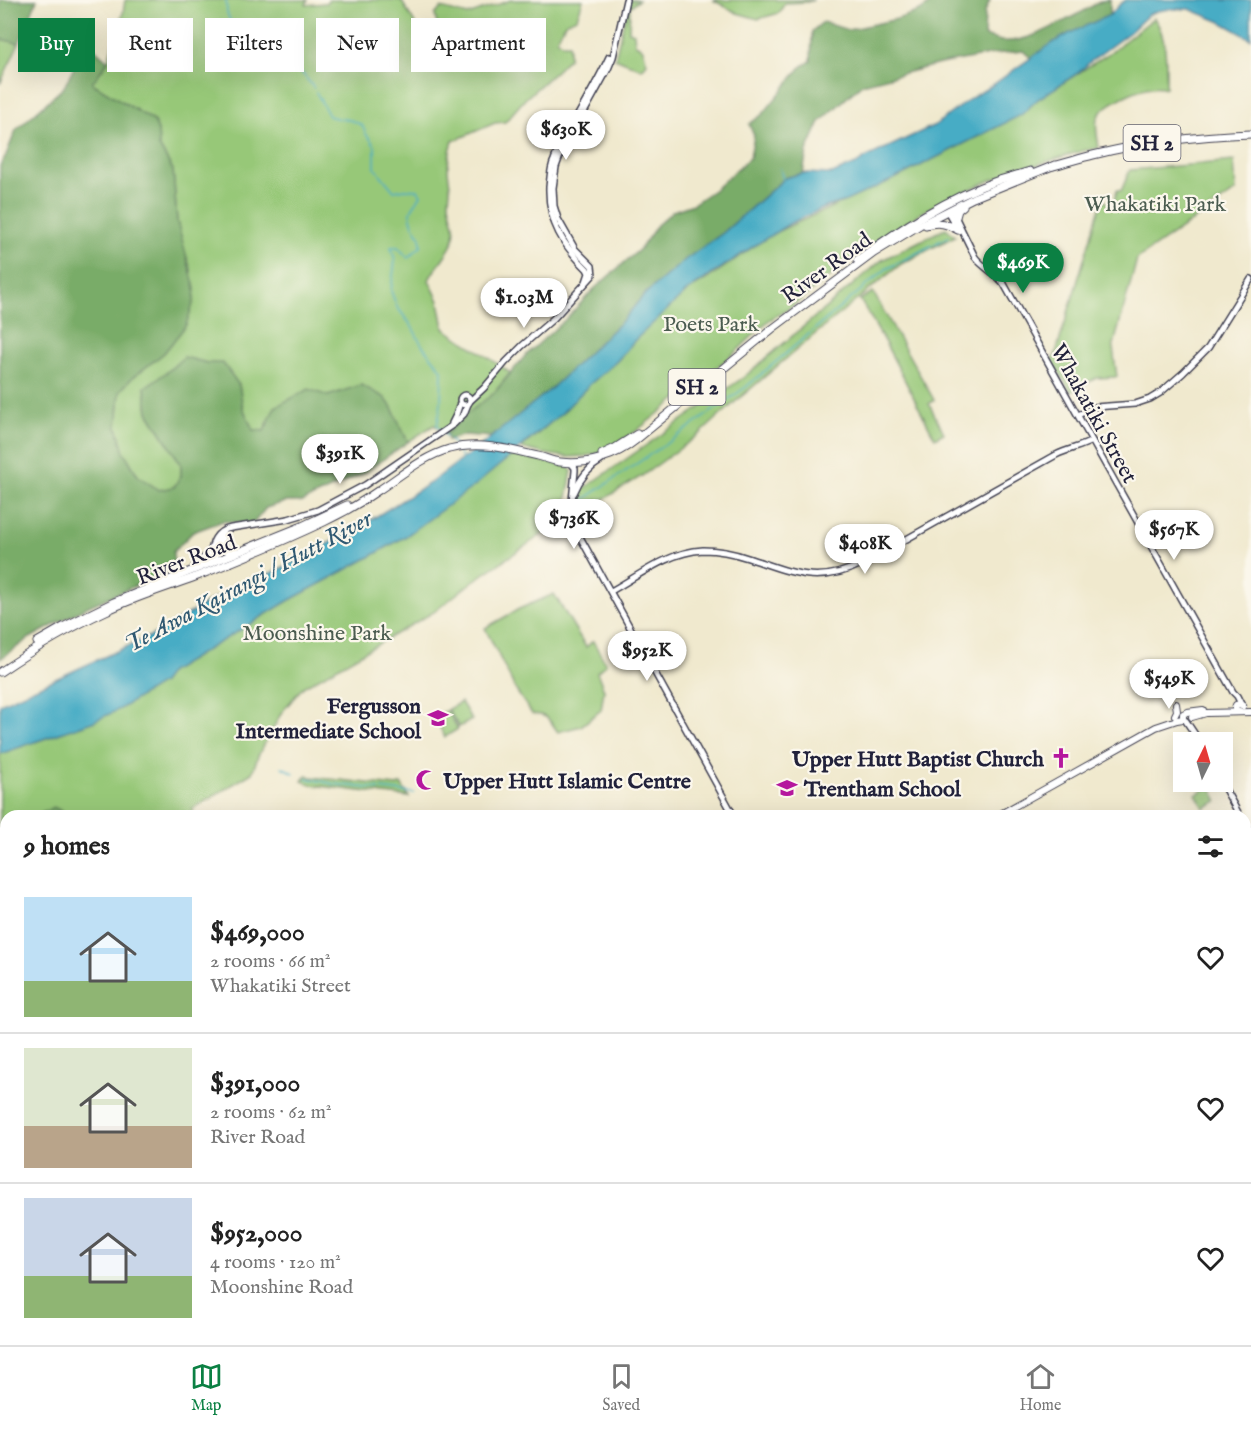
<!DOCTYPE html>
<meta charset="utf-8">
<style>
body{margin:0;font-family:"IM FELL English",serif;background:#f6f6f6;color:#222;height:100vh;display:flex;flex-direction:column;font-size:22px;white-space:nowrap}
*{box-sizing:border-box;margin:0}
p{font-size:20px;color:#767676}
.icon{flex:none;width:33px;height:33px;fill:none;stroke:currentColor;stroke-width:2;stroke-linecap:round;stroke-linejoin:round}
.map{position:relative;flex:1;overflow:hidden}
.sheet{position:absolute;left:0px;top:810px;width:1251px;height:536px;display:flex;flex-direction:column;background:#fff;border-radius:18px 18px 0 0;box-shadow:0 6px 24px #0002}
.sheet>*{flex:none}
.hud{position:absolute;left:18px;top:18px;width:600px;height:54px;display:flex;gap:12px}
.needle{width:39px;rotate:5deg}
.fabs{position:absolute;left:1173px;top:732px;display:grid;gap:12px}
.fabs a{display:grid;place-items:center;width:60px;height:60px;border-radius:0px;background:#fff;box-shadow:0 6px 24px #0002;font-size:30px}
.price{position:absolute;translate:-50% -51px;padding:0 14px;border-radius:21px;background:#fff;color:#222;font-size:20px;line-height:39px;filter:drop-shadow(0 2px 3px #0008)}
.price::after{content:'';position:absolute;left:50%;top:36px;width:18px;height:14px;margin-left:-9px;background:inherit;clip-path:polygon(0 0,100% 0,50% 100%)}
.price.active{background:#0b8043;color:#fff}
ul{padding:0;list-style:none}
li{display:flex;align-items:center;gap:18px;height:150px;padding:0 24px}
li+li{border-top:2px solid #e0e0e0}
li span{display:grid;place-items:center;flex:none;width:168px;height:120px;border-radius:0px;color:#555}
li>.icon{margin-inline-start:auto}
span .icon{width:72px;height:72px;fill:#fffc;stroke-width:1}
li b{font-size:26px}
h2{display:flex;justify-content:space-between;align-items:center;height:72px;padding:0 24px;font-size:26px}
.pill{padding:0 21px;border-radius:0px;background:#fff;box-shadow:0 6px 24px #0002;font-size:21px;line-height:54px}
.pill.active{background:#0b8043;color:#fff}
.tabs{display:flex;justify-content:space-around;align-items:center;height:84px;border-top:2px solid #e0e0e0;background:#fff;font-size:16px;color:#767676}
.tabs a{display:grid;justify-items:center;gap:3px}
.tabs .active{color:#0b8043}
.map>svg:first-child{display:block}
.green{fill:#97c878;stroke:#5c755a;stroke-width:1.5}
.forest{fill:#79ac68;stroke:#4e6752;stroke-width:1.5}
.water{fill:#46acc5;stroke:#346780;stroke-width:1.5}
.lines{fill:none;stroke-linecap:round;stroke-linejoin:round}
.stream{stroke:#46acc5;stroke-width:1.5}
.tertiary-casing{stroke:#414051;stroke-width:8}
.secondary-casing{stroke:#414051;stroke-width:8}
.trunk-casing{stroke:#414051;stroke-width:9}
.tertiary{stroke:#fff;stroke-width:5}
.secondary{stroke:#fff;stroke-width:6}
.trunk{stroke:#fff;stroke-width:7}
.rail-casing{stroke:#22223b;stroke-width:4}
.rail{stroke:#fbf7ec;stroke-width:1.5;stroke-dasharray:4.5;stroke-linecap:butt}
.labels{text-anchor:middle;stroke-width:4.5;stroke-linejoin:round;paint-order:stroke}
.shield{fill:#fbf7ec;stroke:#636270;stroke-width:1.5}
.shield-label{font-size:21px;font-weight:bold;fill:#22223b}
.park-label{font-size:22px;fill:#4b5c50;stroke:#fbf7ec}
.street-label{font-size:22px;fill:#22223b;stroke:#fbf7ec}
.poi-label{font-size:22px;font-weight:bold;fill:#22223b;stroke:#fbf7ec;text-anchor:end}
.water-label{font-size:24px;font-style:italic;fill:#305972;stroke:#fbf7ec}
</style>
<div class="map">
<svg width="1251" height="1345" viewBox="0 0 1251 1345">
<rect width="100%" height="100%" fill="#fbf7ec"/>
<filter id="ink" filterUnits="userSpaceOnUse"><feTurbulence type="fractalNoise" baseFrequency=".0167" numOctaves="2"/><feDisplacementMap in="SourceGraphic" scale="12" xChannelSelector="R" yChannelSelector="G"/><feConvolveMatrix kernelMatrix="1 2 1 2 8 2 1 2 1" color-interpolation-filters="sRGB"/></filter>
<filter id="wash" filterUnits="userSpaceOnUse"><feTurbulence type="fractalNoise" baseFrequency=".008" numOctaves="4" result="noise"/><feDisplacementMap in="SourceGraphic" scale="24" xChannelSelector="R" yChannelSelector="G"/><feGaussianBlur stdDeviation="1.35" result="paint"/><feColorMatrix in="noise" values="0 0 0 0 0 0 0 0 0 0 0 0 0 0 0 0 0 1.4 0 .05"/><feComposite in="paint" operator="in"/></filter>
<g filter="url(#wash)">
<rect width="100%" height="100%" fill="#f0e9ce"/>
<g class="green">
<path d="M 125,0 L 308,0 L 306,5 L 326,3 L 328,0 L 401,0 L 418,29 L 425,32 L 433,29 L 437,25 L 435,15 L 441,8 L 468,15 L 511,0 L 583,0 L 577,18 L 566,22 L 557,39 L 563,44 L 569,44 L 569,58 L 556,71 L 525,99 L 505,122 L 495,123 L 453,141 C 450,150 448,159 448,169 C 448,175 450,181 450,188 C 450,192 449,197 449,202 C 450,216 459,229 452,244 C 446,257 435,267 429,280 L 439,301 L 444,328 C 465,344 489,356 510,373 L 494,393 L 446,434 L 434,425 L 408,442 L 391,406 L 361,385 L 328,396 L 275,407 L 264,431 L 253,430 L 243,408 L 239,385 L 207,363 L 184,357 L 167,372 L 145,387 L 148,412 L 181,464 L 181,476 L 174,487 L 159,490 L 138,476 L 124,452 L 117,427 L 120,391 L 132,378 L 164,353 L 186,325 L 191,269 L 184,250 L 177,221 L 173,170 L 159,146 L 158,131 L 154,121 L 91,83 L 108,61 L 116,33 L 123,13 Z"/>
<path d="M 629,0 L 639,0 L 630,7 L 629,31 L 634,33 L 635,44 C 646,48 643,52 647,63 L 642,69 L 615,58 Z"/>
<path d="M 713,0 L 814,0 L 807,2 L 785,3 L 779,13 L 758,19 L 737,13 Z"/>
<path d="M 1154,18 C 1168,37 1166,65 1166,88 C 1162,87 1157,86 1152,87 C 1138,88 1101,105 1097,119 C 1095,128 1098,139 1099,148 L 1082,151 L 1026,168 L 994,179 L 963,192 L 926,210 L 902,225 L 851,260 L 787,310 L 769,320 L 737,351 L 635,432 L 603,452 L 586,456 L 568,457 L 545,454 L 521,448 L 562,413 L 589,385 L 617,361 L 635,340 L 687,291 L 707,279 L 756,245 L 774,233 L 894,179 L 1021,115 L 1038,99 L 1108,54 Z"/>
<path d="M 0,39 L 19,43 L 0,84 Z"/>
<path d="M 1234,161 L 1236,191 L 1137,259 L 1113,348 L 1117,377 L 1096,378 L 1071,392 L 1051,360 L 1055,356 L 1099,210 L 1103,201 L 1113,204 L 1117,190 L 1121,191 L 1130,170 Z"/>
<path d="M 946,228 L 955,236 L 901,264 L 814,335 L 735,402 L 700,434 L 642,476 L 578,515 L 576,494 L 744,377 L 882,260 Z"/>
<path d="M 873,292 L 934,400 L 929,404 L 944,433 L 935,438 C 910,392 888,344 860,300 Z"/>
<path d="M 514,454 L 536,460 L 565,465 L 572,471 L 565,508 L 565,519 L 472,582 L 434,612 L 303,687 L 282,712 L 258,756 L 252,773 L 192,809 L 196,816 L 6,816 L 6,1044 L 0,1049 L 0,754 L 92,722 L 162,683 L 170,672 L 288,601 L 375,554 L 406,536 Z"/>
<path d="M 554,594 L 586,647 L 593,641 L 606,664 L 597,672 L 604,690 L 601,710 L 581,726 L 558,732 C 548,719 549,715 532,714 L 517,692 L 485,628 L 519,609 Z"/>
<path d="M 461,702 L 472,720 L 459,727 L 448,709 Z"/>
<path d="M 447,710 L 458,729 L 445,737 L 434,717 Z"/>
<path d="M 307,775 L 311,777 L 397,786 L 401,784 L 409,797 L 312,785 L 302,781 Z"/>
<path d="M 1210,786 L 1218,801 L 1204,808 L 1196,794 Z"/>
<path d="M 0,1053 L 6,1061 L 6,1153 L 0,1157 Z"/>
<path d="M 511,1340 L 574,1340 L 576,1345 L 496,1345 Z"/>
<path d="M 621,1340 L 848,1340 L 853,1345 L 604,1345 Z"/>
<path d="M 1032,1340 L 1138,1340 L 1138,1345 L 1067,1345 Z"/>
</g>
<g class="forest">
<path d="M 0,0 L 37,0 L 19,43 L 0,39 Z"/>
<path d="M 935,0 L 990,0 L 985,12 L 984,36 C 989,37 996,40 1002,41 C 1029,43 1057,24 1080,13 C 1091,8 1098,0 1110,0 L 1110,15 L 1088,25 L 1033,60 L 1023,51 L 994,54 L 940,64 L 862,84 L 820,122 L 807,151 L 803,173 L 785,178 L 723,233 L 686,259 L 645,294 L 623,320 L 552,388 L 492,437 L 465,435 L 448,440 L 446,434 L 468,413 L 494,393 L 525,356 L 567,318 L 594,289 L 641,248 L 657,225 L 673,211 L 693,204 L 715,189 L 750,157 L 754,136 L 749,124 L 763,114 L 801,67 L 811,61 L 812,31 L 823,22 L 848,30 L 897,19 L 920,11 Z"/>
<path d="M 87,42 L 108,61 L 92,83 L 154,121 L 158,131 L 159,146 L 173,170 L 177,221 L 195,288 L 194,301 L 186,325 L 176,338 L 164,353 L 132,378 L 120,391 L 117,427 L 124,452 L 138,476 L 159,490 L 174,487 L 181,476 L 181,464 L 148,412 L 145,387 L 167,372 L 184,357 L 207,363 L 223,363 L 239,385 L 243,408 L 253,430 L 264,431 L 275,407 L 309,389 L 328,396 L 361,385 L 384,397 L 391,406 L 408,442 L 362,474 L 302,502 L 285,502 L 266,508 L 252,525 L 223,521 L 193,532 L 173,552 L 174,569 L 89,606 L 30,638 L 0,659 L 0,166 L 6,155 L 16,130 L 64,87 Z"/>
<path d="M 53,807 L 71,816 L 37,816 Z"/>
<path d="M 6,847 L 6,910 L 0,909 L 0,851 Z"/>
</g>
<path class="water" d="M 1126,0 L 1251,0 L 1251,39 L 1221,22 L 1189,9 L 1170,9 L 1157,11 L 1148,15 L 1130,32 L 1091,61 L 1078,73 L 1038,99 L 1021,115 L 894,179 L 846,201 L 826,207 L 806,216 L 789,224 L 751,248 L 687,291 L 635,340 L 617,361 L 589,385 L 562,413 L 477,484 L 406,536 L 375,554 L 288,601 L 170,672 L 162,683 L 120,709 L 92,722 L 0,754 L 0,704 L 157,633 L 215,598 L 225,596 L 237,591 L 247,584 L 261,578 L 304,557 L 369,521 L 430,483 L 489,439 L 552,388 L 623,320 L 645,294 L 686,259 L 723,233 L 785,178 L 803,173 L 832,174 L 856,164 L 865,158 L 935,125 L 971,98 L 994,84 L 1052,43 L 1070,33 L 1110,15 L 1120,4 Z"/>
<g class="lines">
<g class="stream">
<path d="M 226,0 L 227,13 L 235,32 L 254,47 L 279,59 L 290,67 L 302,73 L 314,88"/>
<path d="M 316,92 L 329,116 L 336,118 L 350,120 L 362,125 L 366,134 L 371,140 L 375,147 L 375,168 L 394,191 L 405,189 L 418,190 L 421,195 L 412,209 L 410,214 L 413,225 L 420,236 L 421,246 L 408,258 L 398,247 L 391,247 L 395,260 L 391,291 L 397,307 L 411,325 L 422,345 L 442,370 L 441,404 L 437,426 L 447,437"/>
<path d="M 780,168 L 783,179"/>
<path d="M 450,439 L 455,446"/>
<path d="M 457,450 L 462,459"/>
<path d="M 580,502 L 676,437 L 746,387 L 886,269 L 948,237"/>
<path d="M 282,767 L 294,773"/>
<path d="M 306,778 L 334,784 L 414,793"/>
<path d="M 0,1089 L 6,1086"/>
</g>
</g>
</g>
<g filter="url(#ink)">
<g class="lines">
<g class="tertiary-casing">
<g id="tertiary">
<path d="M 949,210 L 953,212 L 975,257 C 983,268 996,273 1004,284 L 1233,692 L 1237,696 L 1241,704"/>
<path d="M 949,210 L 949,214 L 958,230"/>
<path d="M 586,282 L 589,273 L 587,269 C 563,245 548,223 549,187 C 550,179 550,168 554,160 C 558,148 565,138 571,127 C 584,104 598,81 609,57"/>
<circle cx="465" cy="400" r="5"/>
<path d="M 470,401 L 484,388 L 506,362 L 522,346 L 554,318 L 593,275 L 592,266 L 575,249 L 558,219 L 554,206 L 553,188 L 556,167 L 560,156 L 608,69 L 613,57 L 626,0"/>
<path d="M 1078,415 L 1095,407 L 1135,404 L 1150,399 L 1160,393 L 1183,373 L 1208,348 L 1251,279"/>
<path d="M 452,423 L 456,415 L 460,403"/>
<path d="M 571,463 L 575,468 L 575,471 L 571,511 L 574,526 L 734,816"/>
<path d="M 574,493 C 580,478 588,468 602,460"/>
<path d="M 215,561 L 212,557 C 210,543 216,531 231,528 L 288,519 L 318,510 L 365,485 L 454,424 L 464,414 L 468,404"/>
<path d="M 215,561 L 217,544 L 221,537"/>
<path d="M 611,591 C 640,575 668,552 703,550 C 719,550 733,553 748,558 C 794,573 817,586 864,563 L 1056,455 C 1068,449 1080,447 1092,441"/>
<path d="M 1186,721 L 1200,742"/>
<path d="M 1221,782 L 1240,816"/>
<path d="M 1245,825 L 1251,836"/>
<path d="M 1245,963 L 1251,959"/>
<path d="M 1245,1338 L 1251,1331"/>
<path d="M 171,1340 L 174,1345"/>
<path d="M 384,1345 L 399,1340"/>
</g>
</g>
<g class="secondary-casing">
<g id="secondary">
<path d="M 1237,711 L 1235,708 L 1236,705 L 1240,704 L 1243,706"/>
<path d="M 1175,715 L 1177,711 L 1176,704"/>
<path d="M 1192,717 L 1206,713 L 1251,712"/>
<path d="M 1183,719 L 1183,714 L 1187,712 L 1203,710"/>
<path d="M 997,816 L 1156,727 L 1177,720 L 1183,719"/>
<path d="M 47,1345 L 58,1340"/>
</g>
</g>
<g class="trunk-casing">
<g id="trunk">
<path d="M 1053,166 C 1066,163 1080,158 1093,155 C 1145,142 1198,136 1251,134"/>
<path d="M 956,217 L 958,210 L 963,206"/>
<path d="M 926,225 C 939,221 947,224 958,230"/>
<path d="M 857,260 C 901,228 947,198 999,180 C 1009,177 1020,174 1030,171"/>
<path d="M 602,454 L 615,448 L 637,434"/>
<path d="M 222,536 C 221,546 224,552 235,551"/>
<path d="M 195,566 L 203,560 L 211,550"/>
<path d="M 37,642 L 65,626 L 114,602 L 300,527 L 347,505"/>
<path d="M 0,672 C 34,649 69,628 106,611 C 135,597 165,588 195,577 C 238,560 282,542 324,522 C 343,513 362,502 379,490 C 402,475 422,457 449,449 C 479,441 509,449 538,456 C 546,458 552,461 560,462 C 588,465 615,457 636,440 L 772,329 L 874,253 L 920,225 L 973,198 L 1055,165"/>
</g>
</g>
<use href="#tertiary" class="tertiary"/>
<use href="#secondary" class="secondary"/>
<use href="#trunk" class="trunk"/>
<g class="rail-casing">
<g id="rail">
<path d="M 1245,1043 L 1251,1041"/>
<path d="M 450,1345 L 465,1340"/>
</g>
</g>
<use href="#rail" class="rail"/>
</g>
</g>
<defs>
<g id="school-bare" transform="scale(1.62)"><path d="M0-5L7-2L0 1L-7-2ZM-4 1L0 2.5L4 1V4Q0 6-4 4Z" fill="#b5179e" stroke="#fbf7ec" stroke-width="2.5" paint-order="stroke"/></g>
<g id="church-bare" transform="scale(1.62)"><path d="M-1.2-6h2.4v3.5h3.3v2.4h-3.3V6h-2.4V-.1h-3.3v-2.4h3.3Z" fill="#b5179e" stroke="#fbf7ec" stroke-width="2.5" paint-order="stroke"/></g>
<g id="mosque-bare" transform="scale(1.62)"><path d="M3.5-4.9A6 6 0 1 0 3.5 4.9A5 5 0 1 1 3.5-4.9Z" fill="#b5179e" stroke="#fbf7ec" stroke-width="2.5" paint-order="stroke"/></g>
</defs>
<g fill-rule="evenodd">
<use href="#school-bare" x="438" y="718"/>
<use href="#church-bare" x="1061" y="758"/>
<use href="#mosque-bare" x="426" y="780"/>
<use href="#school-bare" x="787" y="788"/>
</g>
<g class="labels">
<g class="shield">
<rect x="1123.5" y="125" width="57" height="36" rx="4.5"/>
<rect x="668.5" y="369" width="57" height="36" rx="4.5"/>
</g>
<g class="shield-label">
<text x="1152" y="150">SH 2</text>
<text x="697" y="394">SH 2</text>
</g>
<g class="park-label">
<text x="1155" y="211">Whakatiki Park</text>
<text x="711" y="331">Poets Park</text>
<text x="317" y="640">Moonshine Park</text>
</g>
<g class="street-label">
<text transform="translate(826 267) rotate(-36)" y="8">River Road</text>
<text transform="translate(1095 413) rotate(61)" y="8">Whakatiki Street</text>
<text transform="translate(186 559) rotate(-21)" y="8">River Road</text>
</g>
<g class="poi-label">
<text x="421" y="713">Fergusson<tspan x="421" dy="25">Intermediate School</tspan></text>
<text x="1044" y="766">Upper Hutt Baptist Church</text>
<text x="443" y="788" text-anchor="start">Upper Hutt Islamic Centre</text>
<text x="804" y="796" text-anchor="start">Trentham School</text>
</g>
<g class="water-label">
<text transform="translate(248 581) rotate(-28)" y="8">Te Awa Kairangi / Hutt River</text>
</g>
</g>
</svg>
<div class="fabs">
<a><svg class="needle" viewBox="-14 -14 28 28"><path d="M0-13l5 13h-10z" fill="#e53935"/><path d="M0 13l5-13h-10z" fill="#767676"/></svg></a>
</div>
<b class="price" style="left:566px;top:161px">$630K</b>
<b class="price active" style="left:1023px;top:294px">$469K</b>
<b class="price" style="left:524px;top:329px">$1.03M</b>
<b class="price" style="left:340px;top:485px">$391K</b>
<b class="price" style="left:574px;top:550px">$736K</b>
<b class="price" style="left:1174px;top:561px">$567K</b>
<b class="price" style="left:865px;top:575px">$408K</b>
<b class="price" style="left:647px;top:682px">$952K</b>
<b class="price" style="left:1169px;top:710px">$549K</b>
<div class="hud">
<a class="pill active">Buy</a>
<a class="pill">Rent</a>
<a class="pill">Filters</a>
<a class="pill">New</a>
<a class="pill">Apartment</a>
</div>
<section class="sheet">
<h2>9 homes<svg class="icon" aria-label="filters" viewBox="0 0 24 24"><path d="M4 7h16M4 17h16"/><circle cx="9" cy="7" r="2"/><circle cx="15" cy="17" r="2"/></svg></h2>
<ul>
<li><span style="background:linear-gradient(#bfe0f5 70%,#8fb573 0)"><svg class="icon" aria-label="home" viewBox="0 0 24 24"><path d="M3 11l9-7 9 7M6 9v11h12V9"/></svg></span><div><b>$469,000</b><p>2 rooms · 66 m²</p><p>Whakatiki Street</p></div><svg class="icon" aria-label="heart" viewBox="0 0 24 24"><path d="M12 20l-8-8c-3-5 5-10 8-4 3-6 11-1 8 4z"/></svg></li>
<li><span style="background:linear-gradient(#dfe7d0 65%,#b9a48a 0)"><svg class="icon" aria-label="home" viewBox="0 0 24 24"><path d="M3 11l9-7 9 7M6 9v11h12V9"/></svg></span><div><b>$391,000</b><p>2 rooms · 62 m²</p><p>River Road</p></div><svg class="icon" aria-label="heart" viewBox="0 0 24 24"><path d="M12 20l-8-8c-3-5 5-10 8-4 3-6 11-1 8 4z"/></svg></li>
<li><span style="background:linear-gradient(#c9d6e8 65%,#8fb573 0)"><svg class="icon" aria-label="home" viewBox="0 0 24 24"><path d="M3 11l9-7 9 7M6 9v11h12V9"/></svg></span><div><b>$952,000</b><p>4 rooms · 120 m²</p><p>Moonshine Road</p></div><svg class="icon" aria-label="heart" viewBox="0 0 24 24"><path d="M12 20l-8-8c-3-5 5-10 8-4 3-6 11-1 8 4z"/></svg></li>
</ul>
</section>
</div>
<nav class="tabs">
<a class="active"><svg class="icon" aria-label="map" viewBox="0 0 24 24"><path d="M3 6l6-2 6 2 6-2v14l-6 2-6-2-6 2zM9 4v14M15 6v14"/></svg>Map</a>
<a><svg class="icon" aria-label="saved" viewBox="0 0 24 24"><path d="M7 4h10v16l-5-4-5 4z"/></svg>Saved</a>
<a><svg class="icon" aria-label="home" viewBox="0 0 24 24"><path d="M3 11l9-7 9 7M6 9v11h12V9"/></svg>Home</a>
</nav>
